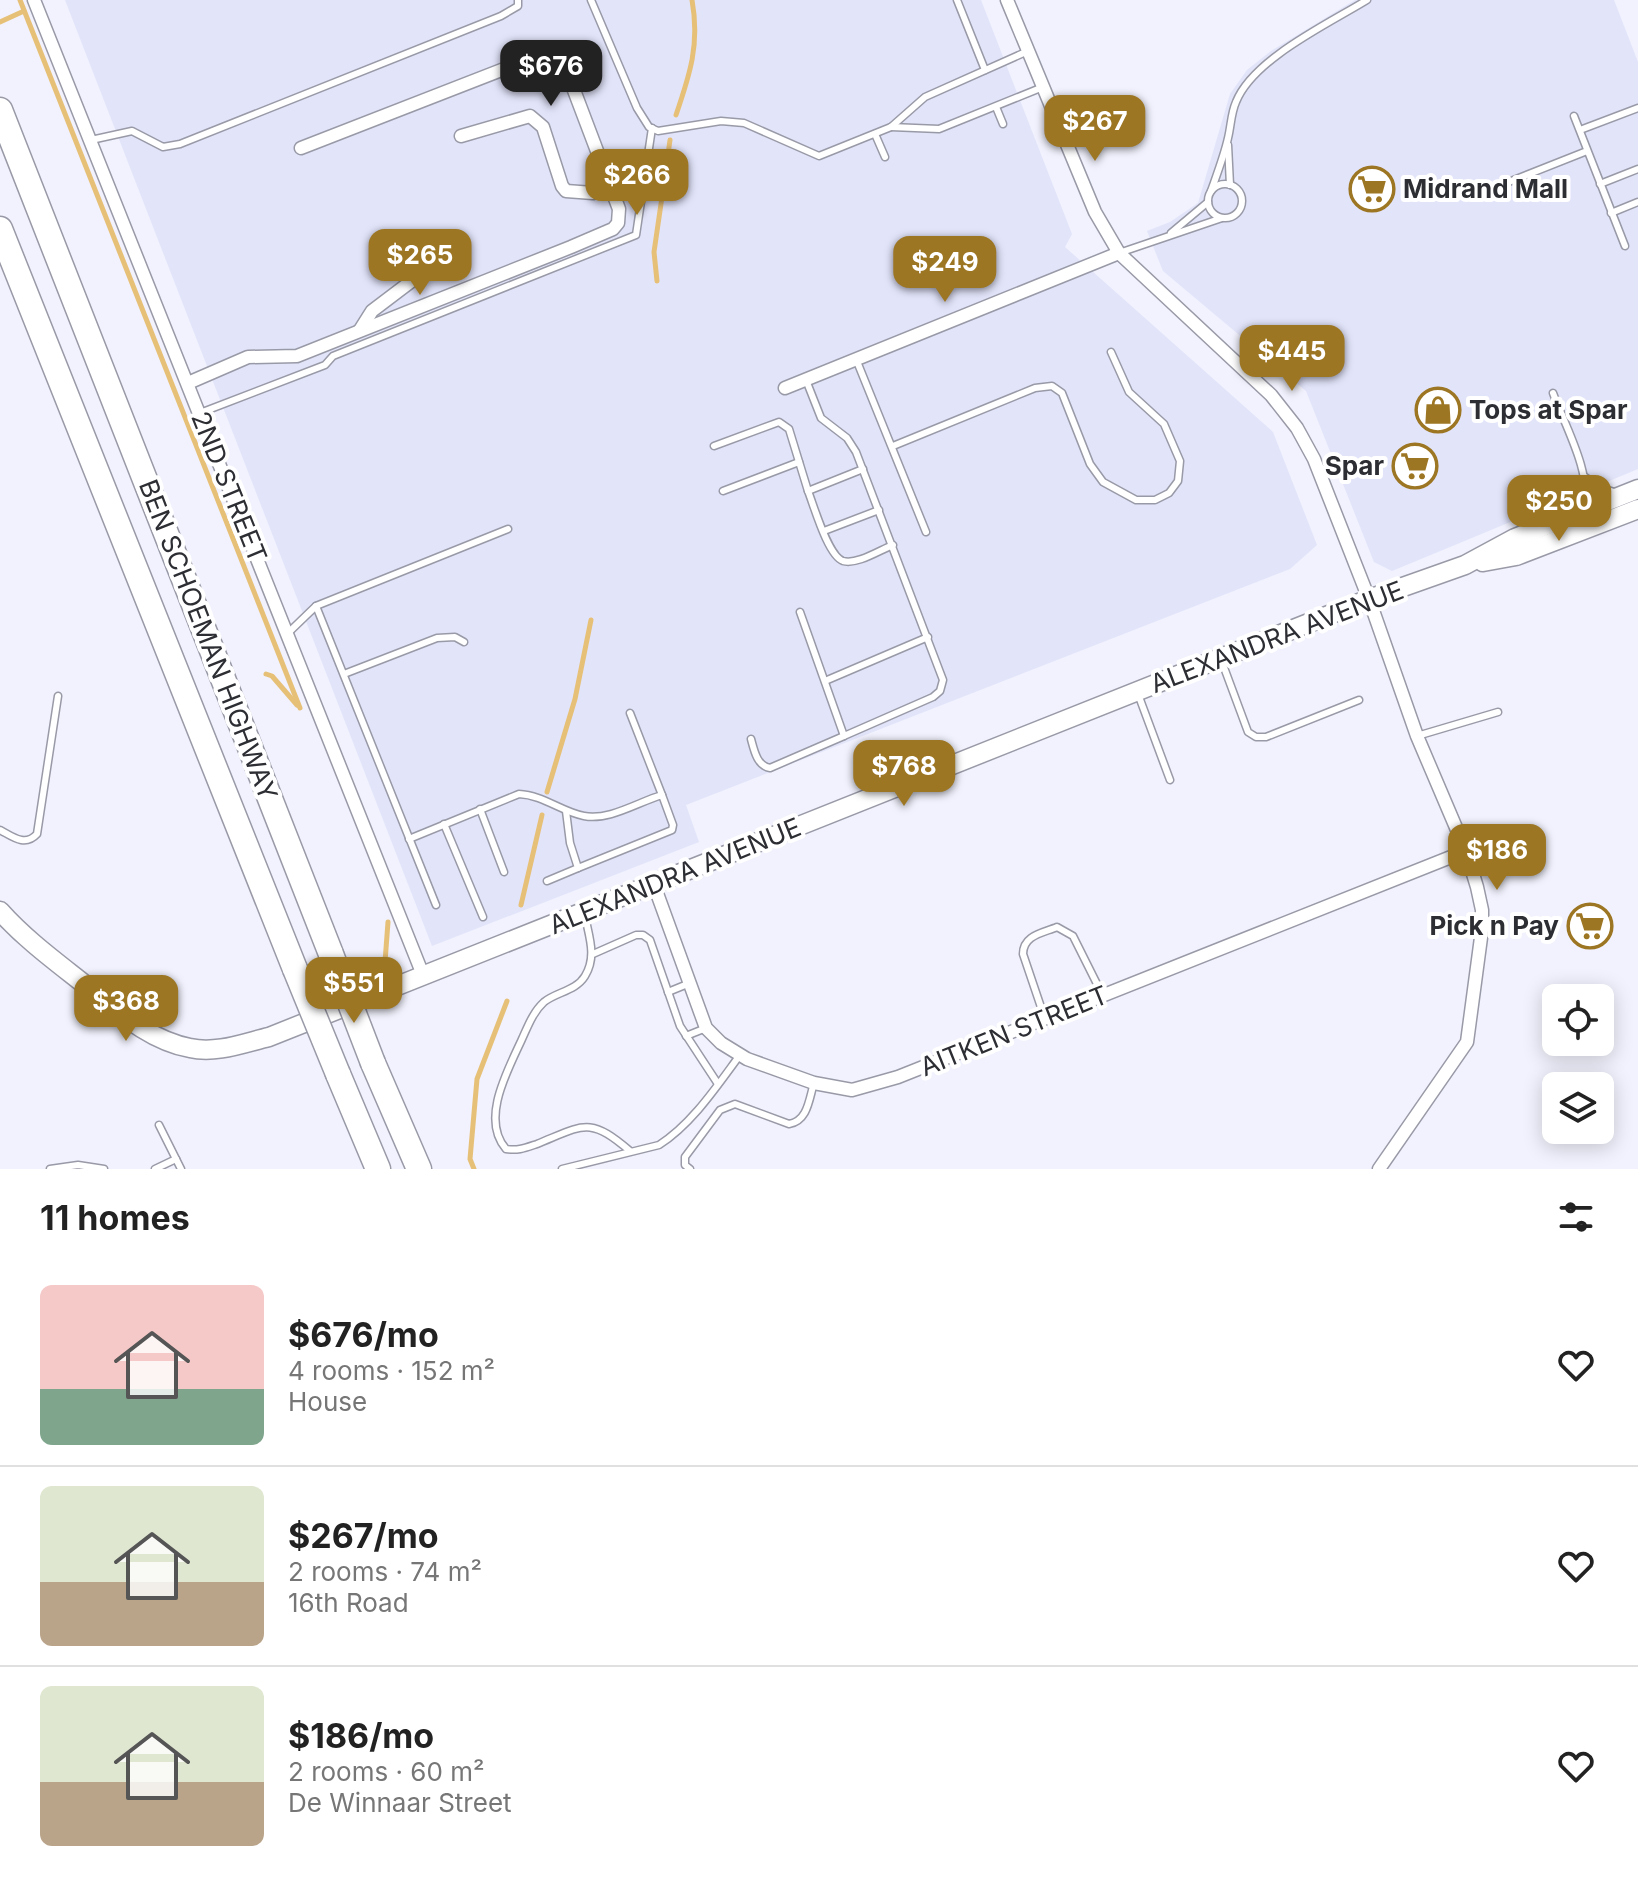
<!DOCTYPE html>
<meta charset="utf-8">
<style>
body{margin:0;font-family:Inter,sans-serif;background:#f6f6f6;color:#222;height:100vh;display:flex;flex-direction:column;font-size:30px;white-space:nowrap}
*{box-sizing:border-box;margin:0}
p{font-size:26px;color:#767676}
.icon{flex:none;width:44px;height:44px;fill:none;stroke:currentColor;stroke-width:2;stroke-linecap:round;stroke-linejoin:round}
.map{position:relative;height:1169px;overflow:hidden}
.sheet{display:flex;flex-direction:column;background:#fff;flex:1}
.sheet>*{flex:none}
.fabs{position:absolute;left:1542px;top:984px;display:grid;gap:16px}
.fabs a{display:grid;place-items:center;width:72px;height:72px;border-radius:12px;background:#fff;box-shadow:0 4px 20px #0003;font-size:40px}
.price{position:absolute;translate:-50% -68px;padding:0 18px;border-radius:16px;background:#9d7623;color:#fff;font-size:26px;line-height:52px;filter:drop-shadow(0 2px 4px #0008)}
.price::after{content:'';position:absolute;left:50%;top:48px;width:24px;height:18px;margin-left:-12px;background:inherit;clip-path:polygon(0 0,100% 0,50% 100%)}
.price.active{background:#222;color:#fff}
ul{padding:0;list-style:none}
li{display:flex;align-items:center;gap:24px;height:200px;padding:0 40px}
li+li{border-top:2px solid #e0e0e0}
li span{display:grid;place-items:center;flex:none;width:224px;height:160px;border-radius:12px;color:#555}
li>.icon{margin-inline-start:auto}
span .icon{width:96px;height:96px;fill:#fffc;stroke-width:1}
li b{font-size:34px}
h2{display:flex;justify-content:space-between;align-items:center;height:96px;padding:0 40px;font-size:34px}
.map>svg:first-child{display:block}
.built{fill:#e2e4fa}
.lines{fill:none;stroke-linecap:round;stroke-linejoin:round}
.stream{stroke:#e7c078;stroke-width:5}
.service-casing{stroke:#999aa7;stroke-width:9}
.minor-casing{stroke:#999aa7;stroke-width:15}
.secondary-casing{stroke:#999aa7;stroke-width:21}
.motorway-casing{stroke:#999aa7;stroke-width:27}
.service{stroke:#fff;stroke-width:6}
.minor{stroke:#fff;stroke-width:12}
.secondary{stroke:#fff;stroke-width:18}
.motorway{stroke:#fff;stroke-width:24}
.motorway-bridge-casing{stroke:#999aa7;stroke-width:27;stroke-linecap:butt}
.motorway-bridge{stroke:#fff;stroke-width:24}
.labels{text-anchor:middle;stroke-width:8;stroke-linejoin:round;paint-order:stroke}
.poi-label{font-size:26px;font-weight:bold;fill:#2d2e33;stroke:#fff;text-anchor:start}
.street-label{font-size:26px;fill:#2d2e33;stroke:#fff}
</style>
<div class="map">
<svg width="1638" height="1169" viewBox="0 0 1638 1169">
<rect width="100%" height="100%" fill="#f1f2fd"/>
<g class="built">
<path d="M 65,0 L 981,0 L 1072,234 L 1065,247 L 1273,432 L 1317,545 L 1290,569 L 686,805 L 699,842 L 432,946 Z"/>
<path d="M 1355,0 L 1614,0 L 1638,62 L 1638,469 L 1392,571 L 1374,562 L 1306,391 L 1163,271 L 1147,231 L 1170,222 L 1198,203 L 1230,94 L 1247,70 L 1271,51 Z"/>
</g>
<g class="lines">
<g class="stream">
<path d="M 20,0 L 300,708"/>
<path d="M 0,22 L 24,11"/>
<path d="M 676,115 C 690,74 700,44 692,0"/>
<path d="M 663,190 L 670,140"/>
<path d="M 657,281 L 654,252 L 663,190 L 684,175"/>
<path d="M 266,674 L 272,676 L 297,705"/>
<path d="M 547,792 L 575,699 L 591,620"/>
<path d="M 521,905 L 542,815"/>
<path d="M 385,962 L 388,922"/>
<path d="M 474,1169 L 470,1159 L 477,1079 L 507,1001"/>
</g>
<g class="service-casing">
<g id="service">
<path d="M 591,0 L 637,108 L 649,127 L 658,131 L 721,121 L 744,123 L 819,156 L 891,127 L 925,97 L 1028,51"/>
<path d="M 957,0 L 985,70"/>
<path d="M 996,107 L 1003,124"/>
<path d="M 1574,116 L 1625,246"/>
<path d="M 891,127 L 939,129 L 1043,87"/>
<path d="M 1580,130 L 1638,108"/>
<path d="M 875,134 L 885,157"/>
<path d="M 91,140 L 132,131 L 163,147 L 180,144 L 501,16 L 518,6 L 518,0"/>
<path d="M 1228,145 L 1230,185"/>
<path d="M 1600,184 L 1638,169"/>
<circle cx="1225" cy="201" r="17"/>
<path d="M 1491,189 L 1587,151"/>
<path d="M 1211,191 C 1217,174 1224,156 1228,138 C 1231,126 1231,113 1236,102 C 1253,59 1328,24 1367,0"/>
<path d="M 1611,213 L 1638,202"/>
<path d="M 1171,233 L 1208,202"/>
<path d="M 1119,253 L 1222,218"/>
<path d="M 856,359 L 926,532"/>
<path d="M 1553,393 C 1565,426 1592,473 1584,507"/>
<path d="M 200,413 L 325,365 L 333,356 L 636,235 L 652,128"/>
<path d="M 714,446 L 779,422 L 789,429 L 808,491"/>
<path d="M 893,446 L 1035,388 L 1052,386 L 1062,393 L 1090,464 L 1103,482 L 1136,500 L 1155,500 L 1169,493 L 1178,481 L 1180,461 L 1164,424 L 1129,392 L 1111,352"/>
<path d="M 863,469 L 808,491 C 814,506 828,556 843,561 C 857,565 880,550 893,545"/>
<path d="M 1585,477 L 1599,487 L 1617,493"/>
<path d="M 723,491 L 799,462"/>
<path d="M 824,531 L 879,510"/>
<path d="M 316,606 L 436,905"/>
<path d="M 800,612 L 844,736 L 933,697 L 940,691 L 943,680 L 856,452 L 847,438 L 821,418 L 806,380"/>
<path d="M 287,634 L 316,606 L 508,529"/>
<path d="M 1222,662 L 1248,732 L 1256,737 L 1266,737 L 1359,700"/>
<path d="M 344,674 L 437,638 L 455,637 L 464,642"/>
<path d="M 825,681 L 928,637"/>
<path d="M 1138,694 L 1170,780"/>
<path d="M 630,713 L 662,795"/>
<path d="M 1417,736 L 1498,712"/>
<path d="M 751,739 C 754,750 757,766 770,768 L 844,736"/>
<path d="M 480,809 L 504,872"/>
<path d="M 444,824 L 483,917"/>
<path d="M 0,830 C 13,837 25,847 37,834 L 58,696"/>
<path d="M 409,839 L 519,794 C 543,795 562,812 584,816 C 609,821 638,802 662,795 L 673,825 L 672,830 L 578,868"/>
<path d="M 547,881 L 578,868 L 570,843 L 566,811"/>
<path d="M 585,916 C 589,937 597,956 585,976 C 576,991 556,992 544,1002 C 533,1012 528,1026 522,1039 C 508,1070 480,1119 506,1149 C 518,1151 525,1148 537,1144 C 584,1125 589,1116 630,1151"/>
<path d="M 593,954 L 636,935 L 643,935 L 650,940 L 680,1026 L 718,1084"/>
<path d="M 668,992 L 690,983"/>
<path d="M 1045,1019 L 1023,954 C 1023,935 1043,933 1057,927 L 1073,936 L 1103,996"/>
<path d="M 686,1036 L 706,1028"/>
<path d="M 159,1125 L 181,1169"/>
<path d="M 50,1169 L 78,1165 L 104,1169"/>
<path d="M 155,1169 L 176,1159"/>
<path d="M 562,1169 L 659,1145 C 692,1124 717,1086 740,1055"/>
<path d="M 690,1169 L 685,1165 L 685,1157 L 720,1110 L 735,1104 L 789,1124 C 808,1121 809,1099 814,1083"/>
</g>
</g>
<g class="minor-casing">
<g id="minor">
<path d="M 34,0 L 423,975"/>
<path d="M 1007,0 L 1095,212 L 1119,253 L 1271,395 L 1297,428 L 1314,459 L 1369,599 L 1417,736 L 1466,851 L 1477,887 L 1482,910 L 1482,930 L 1467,1042 L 1379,1169"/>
<path d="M 461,136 L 530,116 L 543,127 L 562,186 L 566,191 L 593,193 L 610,186"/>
<path d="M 360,330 L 372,311 L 459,245"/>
<path d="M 188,383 L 248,357 L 297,356 L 571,247 L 613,229 L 618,223 L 619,209 L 558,48 L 301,148"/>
<path d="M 785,388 L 1119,253"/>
<path d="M 654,885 L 706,1028 L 721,1043 L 747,1059 L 814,1083 L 852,1090 L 898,1077 L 1466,851"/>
</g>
</g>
<g class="secondary-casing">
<g id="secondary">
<path d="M 1483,562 L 1516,556 L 1638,509"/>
<path d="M 0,911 C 25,939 55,961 84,984 C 117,1010 148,1040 190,1048 C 216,1054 244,1043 269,1037 L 1369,599 L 1465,565 L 1515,538 L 1638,489"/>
</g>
</g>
<g class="motorway-casing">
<g id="motorway">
<path d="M 0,110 L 331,954"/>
<path d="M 0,229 L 295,969"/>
<path d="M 373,1063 L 419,1169"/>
<path d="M 338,1074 L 378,1169"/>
</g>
</g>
<use href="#service" class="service"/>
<use href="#minor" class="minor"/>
<use href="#secondary" class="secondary"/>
<use href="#motorway" class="motorway"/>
<g class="motorway-bridge-casing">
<g id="motorway-bridge">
<path d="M 331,954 L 373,1063"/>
<path d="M 295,969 L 338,1074"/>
</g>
</g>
<use href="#motorway-bridge" class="motorway-bridge"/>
</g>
<defs>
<g id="supermarket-ring" transform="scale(2.3)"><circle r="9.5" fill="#fff" stroke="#9d7623" stroke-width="1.5"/><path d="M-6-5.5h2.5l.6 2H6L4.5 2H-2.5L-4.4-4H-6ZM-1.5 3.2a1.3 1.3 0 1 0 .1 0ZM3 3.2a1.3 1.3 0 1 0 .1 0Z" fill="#9d7623"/></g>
<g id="shop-ring" transform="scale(2.3)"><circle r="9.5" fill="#fff" stroke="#9d7623" stroke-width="1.5"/><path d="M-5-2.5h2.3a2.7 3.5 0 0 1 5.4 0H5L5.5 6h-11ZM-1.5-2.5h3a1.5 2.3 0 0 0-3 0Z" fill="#9d7623"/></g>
</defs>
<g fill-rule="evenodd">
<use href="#supermarket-ring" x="1372" y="189"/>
<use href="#shop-ring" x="1438" y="410"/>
<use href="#supermarket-ring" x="1415" y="466"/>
<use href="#supermarket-ring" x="1590" y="926"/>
</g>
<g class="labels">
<g class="poi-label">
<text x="1403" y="198">Midrand Mall</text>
<text x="1469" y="419">Tops at Spar</text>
<text x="1384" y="475" text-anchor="end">Spar</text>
<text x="1559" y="935" text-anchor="end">Pick n Pay</text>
</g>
<g class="street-label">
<text transform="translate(229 487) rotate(68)" y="9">2ND STREET</text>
<text transform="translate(1277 637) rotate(-21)" y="9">ALEXANDRA AVENUE</text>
<text transform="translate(208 640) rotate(69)" y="9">BEN SCHOEMAN HIGHWAY</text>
<text transform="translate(675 876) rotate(-22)" y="9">ALEXANDRA AVENUE</text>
<text transform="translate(1014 1031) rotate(-22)" y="9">AITKEN STREET</text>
</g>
</g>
</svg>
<div class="fabs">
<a><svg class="icon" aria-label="locate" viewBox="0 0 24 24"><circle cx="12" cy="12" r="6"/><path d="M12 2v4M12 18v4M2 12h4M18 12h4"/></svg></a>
<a><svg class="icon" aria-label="layers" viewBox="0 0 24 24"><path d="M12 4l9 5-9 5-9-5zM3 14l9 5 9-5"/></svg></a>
</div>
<b class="price active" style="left:551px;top:108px">$676</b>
<b class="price" style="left:1095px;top:163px">$267</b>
<b class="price" style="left:637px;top:217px">$266</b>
<b class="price" style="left:420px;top:297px">$265</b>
<b class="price" style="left:945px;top:304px">$249</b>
<b class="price" style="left:1292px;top:393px">$445</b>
<b class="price" style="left:1559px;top:543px">$250</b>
<b class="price" style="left:904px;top:808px">$768</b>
<b class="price" style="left:1497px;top:892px">$186</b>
<b class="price" style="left:354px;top:1025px">$551</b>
<b class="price" style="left:126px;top:1043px">$368</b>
</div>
<section class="sheet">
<h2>11 homes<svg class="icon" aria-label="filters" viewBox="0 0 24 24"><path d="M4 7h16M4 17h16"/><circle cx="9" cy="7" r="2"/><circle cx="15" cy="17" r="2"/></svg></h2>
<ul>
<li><span style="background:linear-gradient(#f6c9c9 65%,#7fa58c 0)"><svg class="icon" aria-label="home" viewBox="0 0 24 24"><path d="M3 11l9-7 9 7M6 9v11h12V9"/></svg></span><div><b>$676/mo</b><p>4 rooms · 152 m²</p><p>House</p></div><svg class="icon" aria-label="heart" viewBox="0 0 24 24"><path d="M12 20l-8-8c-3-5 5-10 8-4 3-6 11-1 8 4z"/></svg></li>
<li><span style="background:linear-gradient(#dfe7d0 60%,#b9a48a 0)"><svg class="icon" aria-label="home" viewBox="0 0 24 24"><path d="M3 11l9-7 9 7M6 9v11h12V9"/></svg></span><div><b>$267/mo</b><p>2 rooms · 74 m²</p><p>16th Road</p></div><svg class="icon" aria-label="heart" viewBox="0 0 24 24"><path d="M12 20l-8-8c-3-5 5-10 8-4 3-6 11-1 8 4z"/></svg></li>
<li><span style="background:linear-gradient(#dfe7d0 60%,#b9a48a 0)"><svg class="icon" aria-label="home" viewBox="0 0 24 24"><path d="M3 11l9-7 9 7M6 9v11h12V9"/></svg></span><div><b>$186/mo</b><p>2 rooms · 60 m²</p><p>De Winnaar Street</p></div><svg class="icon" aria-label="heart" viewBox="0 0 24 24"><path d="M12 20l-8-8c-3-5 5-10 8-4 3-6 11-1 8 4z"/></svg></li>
</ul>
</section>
